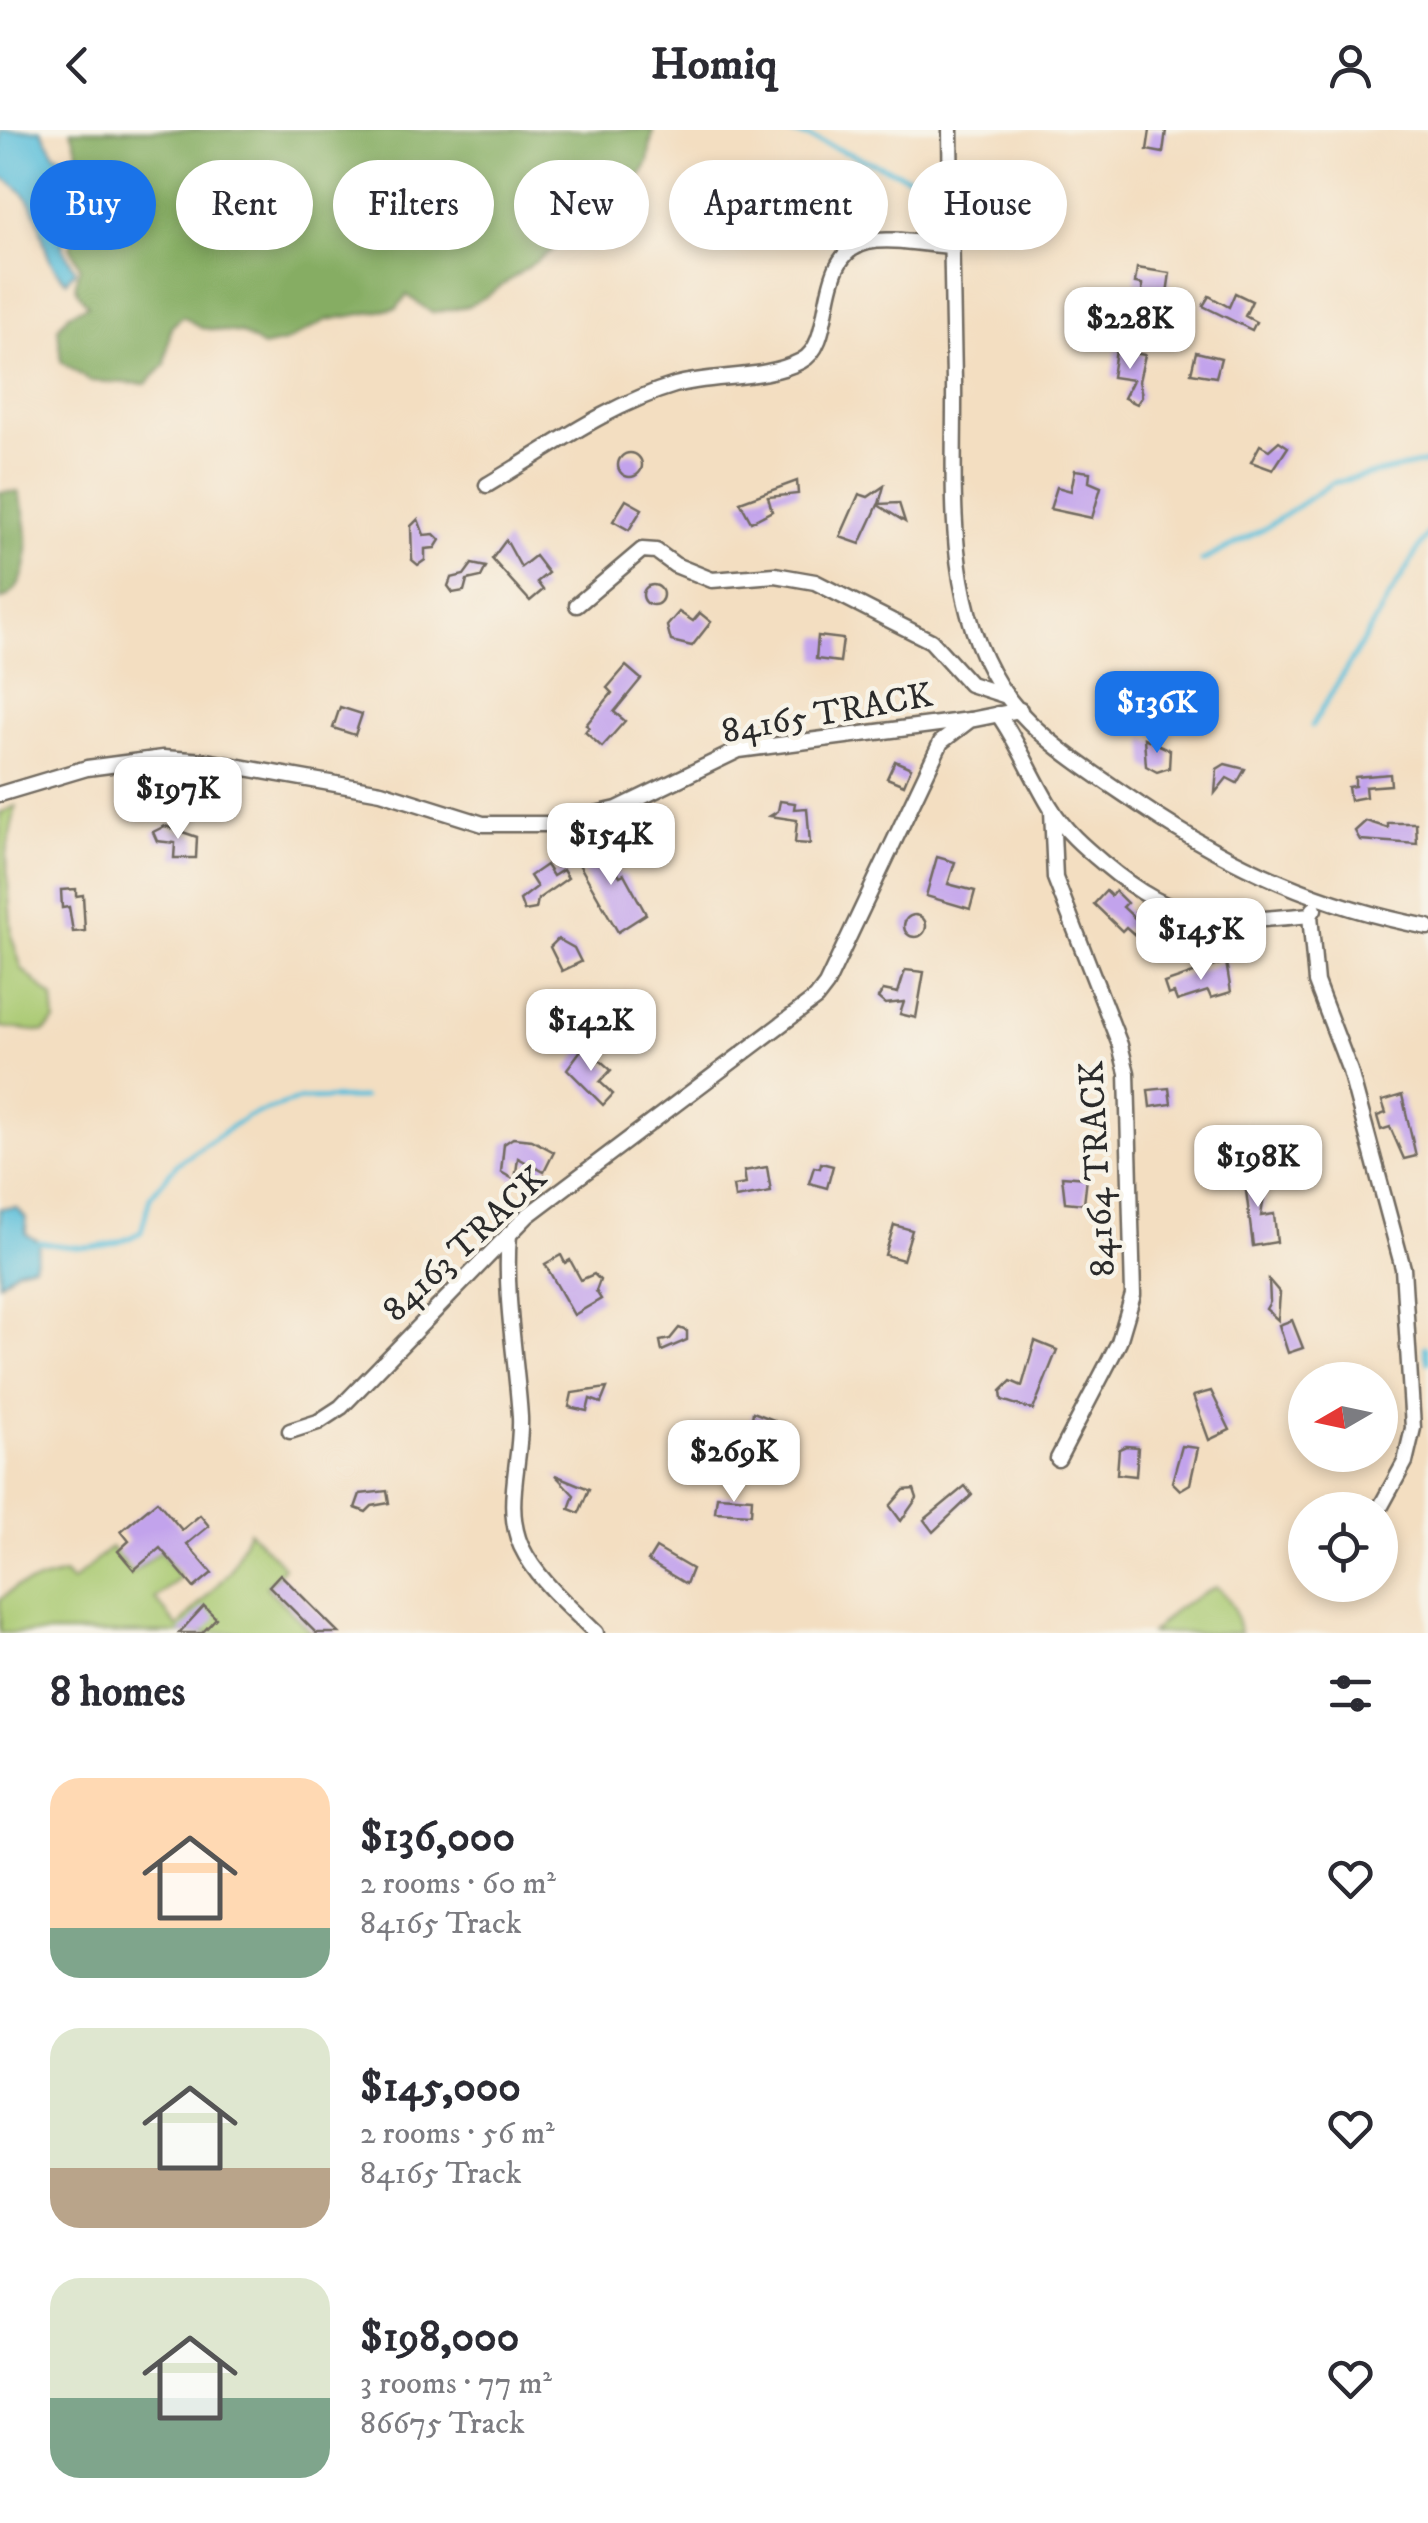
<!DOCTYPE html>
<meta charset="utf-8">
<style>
body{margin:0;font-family:"IM FELL DW Pica",serif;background:#f2f2f3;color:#2b2b33;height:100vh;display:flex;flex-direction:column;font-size:38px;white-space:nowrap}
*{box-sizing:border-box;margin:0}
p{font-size:32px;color:#7c7c81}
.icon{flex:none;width:55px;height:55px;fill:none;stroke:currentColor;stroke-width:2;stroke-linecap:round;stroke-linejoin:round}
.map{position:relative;height:1503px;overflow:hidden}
.panel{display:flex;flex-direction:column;background:#fff;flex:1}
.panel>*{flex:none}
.top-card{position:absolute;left:30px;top:30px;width:1370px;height:90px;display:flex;gap:20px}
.needle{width:65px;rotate:261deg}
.fabs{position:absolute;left:1288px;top:1232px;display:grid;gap:20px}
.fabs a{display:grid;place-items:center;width:110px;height:110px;border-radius:50%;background:#fff;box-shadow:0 5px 15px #0003;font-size:50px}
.price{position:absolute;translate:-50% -85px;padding:0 22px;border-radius:20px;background:#fff;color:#222;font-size:32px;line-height:65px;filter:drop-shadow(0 2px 5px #0008)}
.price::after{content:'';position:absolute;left:50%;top:60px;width:30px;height:22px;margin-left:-15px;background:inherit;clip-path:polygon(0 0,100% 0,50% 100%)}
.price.active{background:#1a73e8;color:#fff}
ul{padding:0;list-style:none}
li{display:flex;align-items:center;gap:30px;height:250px;padding:0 50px}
li span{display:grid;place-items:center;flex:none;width:280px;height:200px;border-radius:30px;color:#555}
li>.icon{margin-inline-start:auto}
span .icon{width:120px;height:120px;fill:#fffc;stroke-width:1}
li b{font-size:42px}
h2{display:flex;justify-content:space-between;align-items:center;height:120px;padding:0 50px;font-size:42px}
.pill{padding:0 35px;border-radius:45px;background:#fff;box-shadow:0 5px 15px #0003;font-size:35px;line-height:90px}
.pill.active{background:#1a73e8;color:#fff}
header{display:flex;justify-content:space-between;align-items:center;height:130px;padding:0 50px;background:#fff;font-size:45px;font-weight:800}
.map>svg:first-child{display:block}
.green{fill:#a9c971;stroke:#6a7a4e;stroke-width:2.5}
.forest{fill:#86ad63;stroke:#586c47;stroke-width:2.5}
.water{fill:#5cbfda;stroke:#447582;stroke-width:2.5}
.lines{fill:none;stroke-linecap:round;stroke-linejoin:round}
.stream{stroke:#5cbfda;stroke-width:5}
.building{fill:#c2a3ec}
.minor-casing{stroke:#716a60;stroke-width:19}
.minor{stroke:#fff;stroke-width:14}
.labels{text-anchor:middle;stroke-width:9;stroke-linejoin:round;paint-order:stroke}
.street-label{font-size:35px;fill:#2b2b2b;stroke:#f7f3e8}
</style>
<header><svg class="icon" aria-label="back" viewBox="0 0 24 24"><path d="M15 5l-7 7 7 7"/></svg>Homiq<svg class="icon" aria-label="person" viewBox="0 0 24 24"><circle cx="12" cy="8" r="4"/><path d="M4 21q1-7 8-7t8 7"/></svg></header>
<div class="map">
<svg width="1428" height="1503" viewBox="0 0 1428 1503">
<rect width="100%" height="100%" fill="#f7f3e8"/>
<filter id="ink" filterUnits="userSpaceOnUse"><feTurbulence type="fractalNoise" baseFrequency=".01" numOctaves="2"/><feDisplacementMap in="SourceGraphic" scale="20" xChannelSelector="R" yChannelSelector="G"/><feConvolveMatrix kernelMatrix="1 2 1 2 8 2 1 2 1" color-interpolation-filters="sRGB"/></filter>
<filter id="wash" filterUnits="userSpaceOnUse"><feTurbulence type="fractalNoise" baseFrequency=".0048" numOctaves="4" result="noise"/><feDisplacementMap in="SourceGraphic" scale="40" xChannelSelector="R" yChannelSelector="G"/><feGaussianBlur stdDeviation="2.25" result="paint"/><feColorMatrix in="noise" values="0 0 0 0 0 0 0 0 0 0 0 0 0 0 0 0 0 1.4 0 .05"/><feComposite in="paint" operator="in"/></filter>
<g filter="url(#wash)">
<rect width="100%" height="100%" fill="#f3dec1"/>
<g class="green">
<path d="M 16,676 L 6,725 L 12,808 L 22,839 L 53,868 L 55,891 L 44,902 L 0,897 L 0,683 Z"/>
<path d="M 249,1401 L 284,1437 L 266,1457 L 312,1503 L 0,1503 L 0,1470 L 16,1457 L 64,1444 L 72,1452 L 111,1417 L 133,1443 L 160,1421 L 180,1447 L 155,1469 L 178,1497 L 230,1441 Z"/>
<path d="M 1216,1457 C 1232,1467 1237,1485 1240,1503 L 1151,1503 L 1177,1478 Z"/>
</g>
<g class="forest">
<path d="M 71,0 L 653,0 L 648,32 L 637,53 L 596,89 L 487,166 L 468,176 L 432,183 L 407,165 L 397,178 L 327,190 L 285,212 L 263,217 L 241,203 L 201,198 L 183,186 L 171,197 L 165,235 L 146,254 L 89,251 L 61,231 L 58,198 L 69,184 L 88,175 C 74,161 73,155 80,137 L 70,116 L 91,64 Z"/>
<path d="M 0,362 L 18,362 C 29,390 37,458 0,470 Z"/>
</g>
<g class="water">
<path d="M 0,0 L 41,0 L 55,24 L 71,31 C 84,78 75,73 62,115 L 75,140 L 66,151 C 30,121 56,75 0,46 Z"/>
<path d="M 0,1078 L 17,1078 L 26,1088 L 26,1104 L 40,1112 L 34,1135 L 17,1139 L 0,1153 Z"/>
</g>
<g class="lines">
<g class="stream">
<path d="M 777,0 L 805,6 L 911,48"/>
<path d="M 1202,431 L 1264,399 L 1332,353 L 1428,332"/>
<path d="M 1312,596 L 1428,403"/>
<path d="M 40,1112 C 78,1120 107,1121 141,1102 L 150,1067 L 178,1033 L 246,987 L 300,969 L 363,968"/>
<path d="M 1425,1217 L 1428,1232"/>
</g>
</g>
<g id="blocks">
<g class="building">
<path d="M 1150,0 L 1166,0 L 1163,23 L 1147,20 Z"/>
<path d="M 1017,59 L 1051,66 L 1047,99 L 1033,97 L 1037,77 L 1015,74 Z"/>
<path d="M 1137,138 L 1170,143 L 1164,184 L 1143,181 L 1142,154 L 1135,153 Z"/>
<path d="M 1235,163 L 1252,171 L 1245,186 L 1256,192 L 1252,200 L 1203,176 L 1209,166 L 1229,177 Z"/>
<path d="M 1116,220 L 1145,225 L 1139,251 L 1142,266 L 1137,274 L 1124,268 L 1133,250 L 1112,247 Z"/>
<path d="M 1196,222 L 1221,228 L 1216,247 L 1191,243 Z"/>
<path d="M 1279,311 L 1288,317 L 1273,340 L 1251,332 L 1260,315 L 1269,320 Z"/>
<circle cx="630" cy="335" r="12"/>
<path d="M 1075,340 L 1090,342 L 1089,352 L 1101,357 L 1092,388 L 1050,379 L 1057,357 L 1071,361 Z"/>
<path d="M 797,351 L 798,364 L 768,367 L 772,381 L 751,392 L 740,372 Z"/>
<path d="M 884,356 L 879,374 L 899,373 L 905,392 L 878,375 L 860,414 L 840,407 L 859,364 L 868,367 Z"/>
<path d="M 626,370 L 642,379 L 629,400 L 613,391 Z"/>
<path d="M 418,389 L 424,405 L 434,404 L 440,410 L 435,418 L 425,419 L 425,430 L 418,435 L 412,430 L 411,396 Z"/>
<path d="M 506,410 L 521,437 L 535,426 L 548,443 L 537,452 L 543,460 L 530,471 L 492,429 Z"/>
<path d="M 472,434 L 486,437 L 481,447 L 467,450 L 464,461 L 453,463 L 448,456 L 451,448 L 464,445 Z"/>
<circle cx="653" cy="465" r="10"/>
<path d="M 679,482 L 693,491 L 700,483 L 711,492 L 692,516 L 671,511 L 667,496 Z"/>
<path d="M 818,506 L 843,509 L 840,532 L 816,529 Z"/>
<path d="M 626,536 L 641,549 L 614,582 L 625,591 L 602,617 L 585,602 L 589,597 L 586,595 L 612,563 L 607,558 Z"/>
<path d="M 340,577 L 362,584 L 355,605 L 333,598 Z"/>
<path d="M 1144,608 L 1170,620 L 1169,638 L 1157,642 L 1146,636 Z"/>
<path d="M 895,631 L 911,638 L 904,655 L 887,648 Z"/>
<path d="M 1225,634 L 1245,639 L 1237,653 L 1227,648 L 1215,663 L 1217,639 Z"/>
<path d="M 1390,644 L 1391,655 L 1365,657 L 1366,667 L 1350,670 L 1348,657 L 1355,656 L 1355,647 Z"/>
<path d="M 780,671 L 795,673 L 794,679 L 807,678 L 810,714 L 795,713 L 797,690 L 770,686 L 778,681 Z"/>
<path d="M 1366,691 L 1388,698 L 1388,693 L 1416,693 L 1417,714 L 1360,710 L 1355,701 Z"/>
<path d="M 165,696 L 197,707 L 196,728 L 174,728 L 175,713 L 157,711 L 153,702 Z"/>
<path d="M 600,714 L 620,746 L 624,744 L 646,784 L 618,802 L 576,729 Z"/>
<path d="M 937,727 L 955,732 L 948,754 L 975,761 L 970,779 L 926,766 Z"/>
<path d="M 546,735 L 553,746 L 563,740 L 568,748 L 538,769 L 536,779 L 524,781 L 520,770 L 537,757 L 530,746 Z"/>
<path d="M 76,759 L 76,766 L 83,765 L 85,801 L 73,802 L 69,777 L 62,778 L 61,760 Z"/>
<path d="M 1106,761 L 1111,766 L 1115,761 L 1127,773 L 1123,777 L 1141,794 L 1146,789 L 1167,807 L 1172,802 L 1190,817 L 1182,826 L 1175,820 L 1170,826 L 1150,809 L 1145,814 L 1126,797 L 1122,801 L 1094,774 Z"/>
<circle cx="915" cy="796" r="11"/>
<path d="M 558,809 L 574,818 L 581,832 L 562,841 L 550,817 Z"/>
<path d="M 1226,832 L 1231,862 L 1211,868 L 1208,861 L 1177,871 L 1174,863 L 1168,865 L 1164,853 Z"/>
<path d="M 905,840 L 924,842 L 916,888 L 900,884 L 904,872 L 885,874 L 878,868 L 883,860 L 898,863 Z"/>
<path d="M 584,916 L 611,940 L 600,952 L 613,964 L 603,975 L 567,939 Z"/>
<path d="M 1169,958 L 1171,974 L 1150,977 L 1148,960 Z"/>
<path d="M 1402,965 L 1416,1026 L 1404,1029 L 1390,997 L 1381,1000 L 1377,986 L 1386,983 L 1382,971 Z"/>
<path d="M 513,1008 L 532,1010 L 554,1022 L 544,1042 L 518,1028 L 515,1050 L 501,1042 L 504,1014 Z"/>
<path d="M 821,1033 L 833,1036 L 827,1058 L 809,1053 L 814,1037 L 820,1038 Z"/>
<path d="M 1257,1036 L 1264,1066 L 1261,1086 L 1274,1084 L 1277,1112 L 1253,1116 L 1243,1037 Z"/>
<path d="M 767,1037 L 771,1062 L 735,1068 L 733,1056 L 746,1054 L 744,1041 Z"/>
<path d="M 1062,1046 L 1087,1048 L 1084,1074 L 1065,1072 Z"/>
<path d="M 894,1095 L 912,1100 L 903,1130 L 885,1125 Z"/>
<path d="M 561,1125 L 565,1133 L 570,1130 L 581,1150 L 594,1144 L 600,1150 L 596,1161 L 601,1169 L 574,1185 L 545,1134 Z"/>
<path d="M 1269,1150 L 1280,1163 L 1278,1190 L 1266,1179 L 1270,1172 Z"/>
<path d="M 1292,1190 L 1303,1218 L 1288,1223 L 1279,1195 Z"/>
<path d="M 679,1198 L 687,1201 L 687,1210 L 662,1221 L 660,1211 L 670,1209 Z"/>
<path d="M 1035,1211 L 1057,1220 L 1033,1280 L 1002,1270 L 1001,1261 L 1011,1251 L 1022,1256 Z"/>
<path d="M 607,1258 L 601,1273 L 590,1269 L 587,1281 L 569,1277 L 572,1263 Z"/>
<path d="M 1211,1261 L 1230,1300 L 1209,1310 L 1193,1266 Z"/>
<path d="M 753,1282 L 774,1290 L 772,1306 L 750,1302 Z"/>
<path d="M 1126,1316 L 1138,1317 L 1136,1346 L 1117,1344 L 1119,1319 Z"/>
<path d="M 1182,1316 L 1198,1318 L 1190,1354 L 1180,1360 L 1172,1352 Z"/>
<path d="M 555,1345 L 589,1359 L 579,1383 L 569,1379 L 574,1365 Z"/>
<path d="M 965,1356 L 972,1365 L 933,1402 L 924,1390 Z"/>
<path d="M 914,1359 L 917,1368 L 901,1391 L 890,1376 L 904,1360 Z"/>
<path d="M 387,1361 L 389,1373 L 372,1376 L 366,1382 L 355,1378 L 360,1364 Z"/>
<path d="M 717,1366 L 752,1368 L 751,1384 L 715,1382 Z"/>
<path d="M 157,1371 L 182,1400 L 200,1385 L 209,1396 L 187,1414 L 212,1443 L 194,1458 L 160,1418 L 134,1440 L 118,1421 L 129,1411 L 121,1401 Z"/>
<path d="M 656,1418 L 692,1439 L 686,1454 L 648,1431 Z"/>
<path d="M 280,1444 L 339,1503 L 316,1503 L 269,1456 Z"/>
<path d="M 204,1476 L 216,1488 L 202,1503 L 179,1503 Z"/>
</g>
</g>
</g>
<g filter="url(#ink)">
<use href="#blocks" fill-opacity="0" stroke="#716a60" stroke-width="2.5"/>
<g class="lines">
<g class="minor-casing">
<g id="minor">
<path d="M 950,0 C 951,84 952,167 954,251 C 955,352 943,466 999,555 C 1032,607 1094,643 1143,677 C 1232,737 1323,777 1428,797"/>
<path d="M 487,355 C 547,320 607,275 675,255 C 714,244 764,250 801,231 C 839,212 812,124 868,112 C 893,107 926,115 952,116"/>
<path d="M 577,475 L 642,420 L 656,421 L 675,435 L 712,450 L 775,445 L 815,452 L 931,511 L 970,554 L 1007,566"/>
<path d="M 998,584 C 1019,614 1032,647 1051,678 C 1064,700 1084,717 1103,733 C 1178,796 1217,794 1310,785 L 1314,779"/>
<path d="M 0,664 L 87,638 L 163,628 L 206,631 L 381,662 L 483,694 L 552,694 L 617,679 L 739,620 L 969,590"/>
<path d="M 1052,680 L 1055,748 L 1120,915 L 1127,943 L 1133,1165 L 1119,1212 L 1058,1329"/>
<path d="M 1310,785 L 1316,852 L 1350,941 L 1403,1138 L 1413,1298 L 1405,1332 L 1381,1376"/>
<path d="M 509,1104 C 504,1167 516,1225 520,1287 C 522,1330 503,1375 521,1416 C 537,1450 570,1477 596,1503"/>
<path d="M 290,1301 L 318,1292 L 341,1277 L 527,1086 L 816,868 L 826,855 L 941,612 L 970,590 L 1020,580"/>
</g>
</g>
<use href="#minor" class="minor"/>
</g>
</g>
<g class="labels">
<g class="street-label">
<text transform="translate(827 582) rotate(-10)" y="12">84165 TRACK</text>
<text transform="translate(1096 1039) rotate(-93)" y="12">84164 TRACK</text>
<text transform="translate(464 1113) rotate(-43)" y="12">84163 TRACK</text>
</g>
</g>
</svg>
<div class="fabs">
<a><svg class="needle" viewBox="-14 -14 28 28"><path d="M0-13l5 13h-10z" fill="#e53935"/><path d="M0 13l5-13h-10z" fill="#7c7c81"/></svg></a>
<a><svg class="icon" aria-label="locate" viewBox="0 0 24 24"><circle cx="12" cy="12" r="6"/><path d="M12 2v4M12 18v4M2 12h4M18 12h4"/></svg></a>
</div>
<b class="price" style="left:1130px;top:242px">$228K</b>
<b class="price active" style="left:1157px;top:626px">$136K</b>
<b class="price" style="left:178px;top:712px">$197K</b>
<b class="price" style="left:611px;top:758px">$154K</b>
<b class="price" style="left:1201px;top:853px">$145K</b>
<b class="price" style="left:591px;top:944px">$142K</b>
<b class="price" style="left:1258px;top:1080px">$198K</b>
<b class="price" style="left:734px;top:1375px">$269K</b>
<div class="top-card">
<a class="pill active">Buy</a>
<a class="pill">Rent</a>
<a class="pill">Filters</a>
<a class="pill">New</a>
<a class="pill">Apartment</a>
<a class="pill">House</a>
</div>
</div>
<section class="panel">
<h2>8 homes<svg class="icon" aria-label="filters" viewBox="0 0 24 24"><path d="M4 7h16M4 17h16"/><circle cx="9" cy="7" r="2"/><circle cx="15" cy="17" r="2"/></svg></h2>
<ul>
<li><span style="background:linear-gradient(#ffd9b3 75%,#7fa58c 0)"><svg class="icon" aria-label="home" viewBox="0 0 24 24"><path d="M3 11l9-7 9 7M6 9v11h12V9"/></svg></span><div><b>$136,000</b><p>2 rooms · 60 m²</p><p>84165 Track</p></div><svg class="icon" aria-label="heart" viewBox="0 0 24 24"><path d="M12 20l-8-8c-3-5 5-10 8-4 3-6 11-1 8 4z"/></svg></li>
<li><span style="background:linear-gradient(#dfe7d0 70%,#b9a48a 0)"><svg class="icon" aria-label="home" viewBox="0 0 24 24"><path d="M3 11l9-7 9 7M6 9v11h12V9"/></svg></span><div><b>$145,000</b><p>2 rooms · 56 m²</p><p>84165 Track</p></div><svg class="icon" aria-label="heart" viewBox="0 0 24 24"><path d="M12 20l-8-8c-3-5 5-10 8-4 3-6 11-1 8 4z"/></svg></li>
<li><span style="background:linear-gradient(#dfe7d0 60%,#7fa58c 0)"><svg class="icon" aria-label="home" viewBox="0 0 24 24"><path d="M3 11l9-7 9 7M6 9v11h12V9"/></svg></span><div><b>$198,000</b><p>3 rooms · 77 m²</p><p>86675 Track</p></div><svg class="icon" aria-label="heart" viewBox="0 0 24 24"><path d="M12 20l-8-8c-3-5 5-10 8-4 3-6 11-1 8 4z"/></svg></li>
</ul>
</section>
